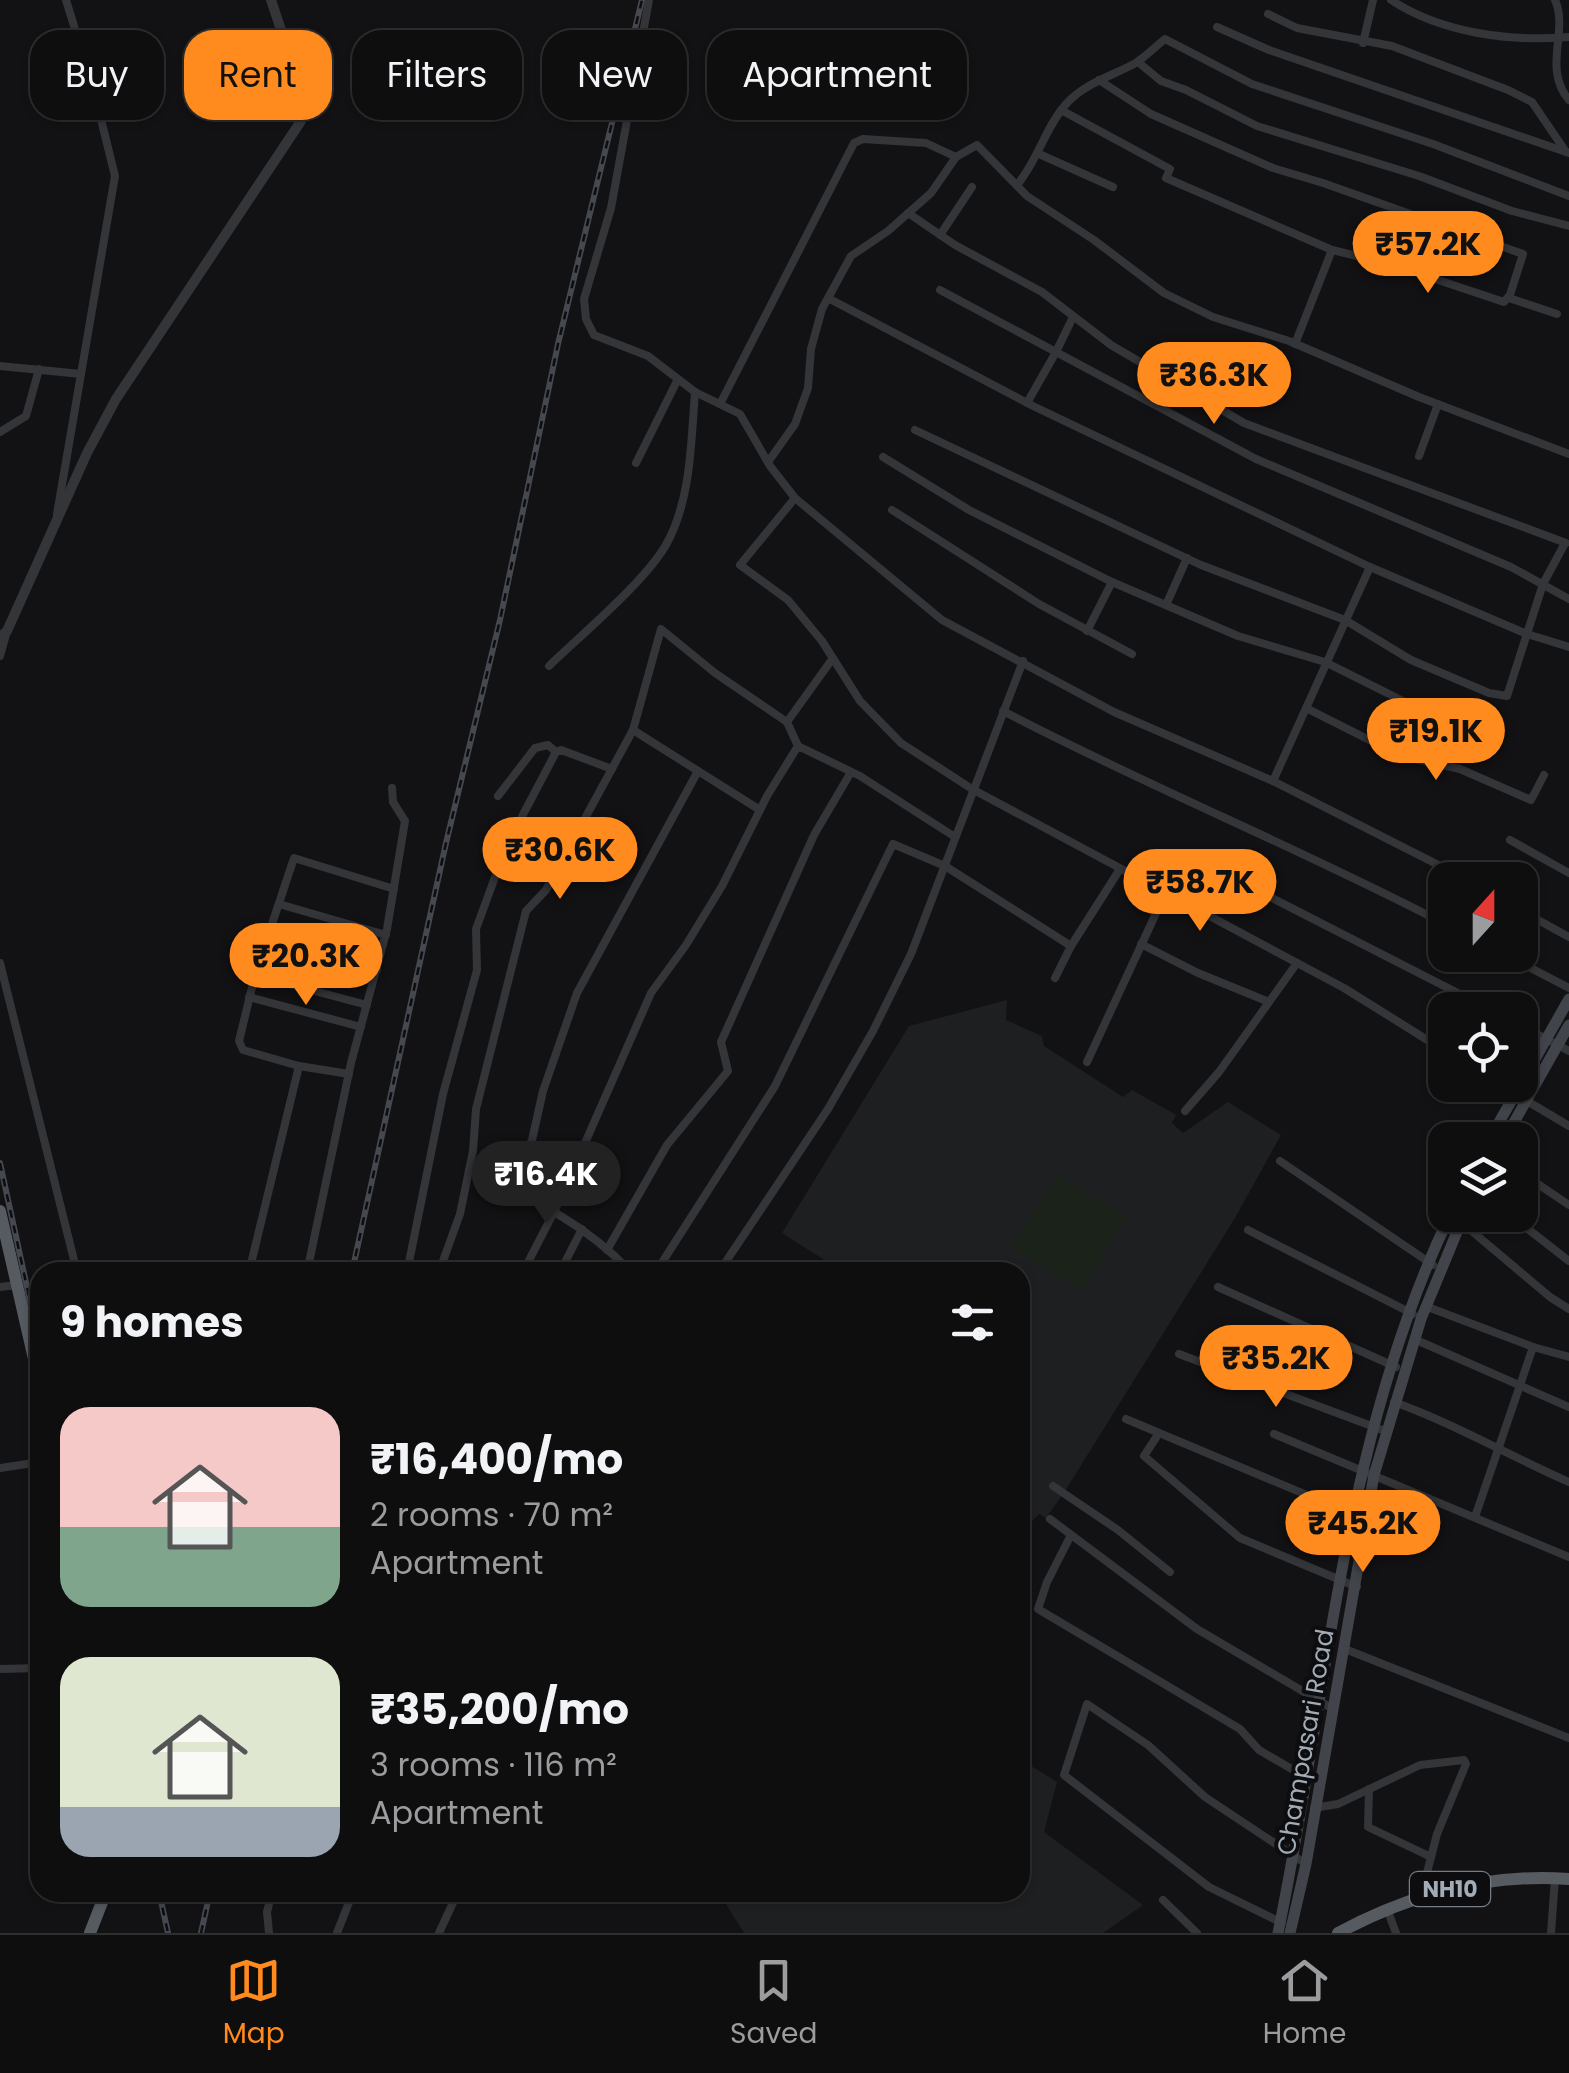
<!DOCTYPE html>
<meta charset="utf-8">
<style>
body{margin:0;font-family:Poppins,sans-serif;background:#171718;color:#f1f3f6;height:100vh;display:flex;flex-direction:column;font-size:38px;white-space:nowrap}
*{box-sizing:border-box;margin:0}
p{font-size:32px;color:#9b9c9e}
.icon{flex:none;width:55px;height:55px;fill:none;stroke:currentColor;stroke-width:2;stroke-linecap:round;stroke-linejoin:round}
.map{position:relative;flex:1;overflow:hidden}
.sheet{position:absolute;left:30px;top:1262px;width:1000px;height:640px;display:flex;flex-direction:column;background:#0e0e0f;border-radius:30px;box-shadow:0 2px 8px #0004,0 0 0 2px #2e2e2f}
.sheet>*{flex:none}
.hud{position:absolute;left:30px;top:30px;width:1000px;height:90px;display:flex;gap:20px}
.needle{width:65px;rotate:21deg}
.buttons{position:absolute;left:1428px;top:862px;display:grid;gap:20px}
.buttons a{display:grid;place-items:center;width:110px;height:110px;border-radius:20px;background:#0e0e0f;box-shadow:0 2px 8px #0004,0 0 0 2px #2e2e2f;font-size:50px}
.price{position:absolute;translate:-50% -85px;padding:0 22px;border-radius:35px;background:#ff8b1f;color:#111;font-size:32px;line-height:65px;filter:drop-shadow(0 2px 5px #0008)}
.price::after{content:'';position:absolute;left:50%;top:60px;width:30px;height:22px;margin-left:-15px;background:inherit;clip-path:polygon(0 0,100% 0,50% 100%)}
.price.active{background:#222;color:#fff}
ul{padding:0;list-style:none}
li{display:flex;align-items:center;gap:30px;height:250px;padding:0 30px}
li span{display:grid;place-items:center;flex:none;width:280px;height:200px;border-radius:30px;color:#555}
li>.icon{margin-inline-start:auto}
span .icon{width:120px;height:120px;fill:#fffc;stroke-width:1}
li b{font-size:42px}
h2{display:flex;justify-content:space-between;align-items:center;height:120px;padding:0 30px;font-size:42px}
.pill{padding:0 35px;border-radius:30px;background:#0e0e0f;box-shadow:0 2px 8px #0004,0 0 0 2px #2e2e2f;font-size:35px;line-height:90px}
.pill.active{background:#ff8b1f;color:#111}
.tab-bar{display:flex;justify-content:space-around;align-items:center;height:140px;border-top:2px solid #2e2e2f;background:#0e0e0f;font-size:28px;color:#9b9c9e}
.tab-bar a{display:grid;justify-items:center;gap:5px}
.tab-bar .active{color:#ff8b1f}
.map>svg:first-child{display:block}
.built{fill:#1e1f21}
.green{fill:#1a221a}
.lines{fill:none;stroke-linecap:round;stroke-linejoin:round}
.minor{stroke:#333539;stroke-width:8}
.tertiary{stroke:#333539;stroke-width:10}
.secondary{stroke:#41444a;stroke-width:11}
.trunk{stroke:#565b62;stroke-width:12}
.rail-casing{stroke:#45494f;stroke-width:6}
.rail{stroke:#0d0d0f;stroke-width:2.5;stroke-dasharray:8;stroke-linecap:butt}
.labels{text-anchor:middle;stroke-width:8;stroke-linejoin:round;paint-order:stroke}
.shield{fill:#0d0d0f;stroke:#757c84;stroke-width:2.5}
.shield-label{font-size:22px;font-weight:bold;fill:#a2acb6}
.street-label{font-size:25px;fill:#a2acb6;stroke:#0d0d0f}
</style>
<div class="map">
<svg width="1569" height="1933" viewBox="0 0 1569 1933">
<rect width="100%" height="100%" fill="#121214"/>
<g class="built">
<path d="M 1007,1000 L 1006,1020 L 1042,1036 L 1044,1046 L 1123,1097 L 1132,1090 L 1176,1115 L 1172,1123 L 1183,1133 L 1228,1102 L 1281,1135 L 1235,1218 L 1065,1491 L 1046,1518 L 1039,1514 L 1020,1535 L 1020,1272 L 843,1272 L 782,1233 L 909,1026 Z"/>
<path d="M 1020,1759 L 1057,1782 L 1044,1832 L 1143,1905 L 1103,1933 L 744,1933 L 719,1893 L 1020,1892 Z"/>
</g>
<path class="green" d="M 1056,1175 L 1126,1217 L 1082,1290 L 1012,1248 Z"/>
<g class="lines">
<g class="minor">
<path d="M 649,0 L 611,208 L 584,299 L 586,319 L 594,335 L 648,356 L 695,392 L 740,414 L 770,466 L 795,498 L 942,620 L 1114,712 L 1273,781 L 1468,880"/>
<path d="M 1391,0 C 1441,33 1510,42 1569,37"/>
<path d="M 1555,0 C 1569,31 1542,68 1569,100"/>
<path d="M 1268,14 L 1297,28 L 1392,46 L 1508,90 L 1532,102 L 1566,152"/>
<path d="M 1217,27 L 1269,50 L 1569,153"/>
<path d="M 1363,43 L 1373,0"/>
<path d="M 1138,62 L 1161,81 L 1186,90 L 1257,126 L 1419,176 L 1512,211 L 1569,226"/>
<path d="M 1099,80 L 1151,114 L 1273,168 L 1323,183 L 1523,254 L 1509,298 L 1557,314"/>
<path d="M 1061,110 L 1170,169 L 1166,178 L 1332,250 L 1295,344"/>
<path d="M 1039,154 L 1113,187"/>
<path d="M 1017,185 C 1038,160 1045,128 1066,104 C 1084,84 1111,76 1134,64 C 1145,57 1155,47 1165,39 L 1252,84 L 1433,144 L 1569,196"/>
<path d="M 908,213 L 955,245 L 1042,292 L 1111,345 L 1244,423 L 1566,543"/>
<path d="M 940,235 L 972,187"/>
<path d="M 1332,250 L 1390,264 L 1504,302 L 1509,296"/>
<path d="M 940,290 L 1056,352 L 1073,317"/>
<path d="M 828,298 L 1033,406 L 1370,567 L 1527,634 L 1569,647"/>
<path d="M 0,366 L 81,374"/>
<path d="M 1027,403 L 1056,352 L 1256,459 L 1511,567 L 1569,599"/>
<path d="M 720,404 L 854,143 L 863,139 L 926,143 L 956,157"/>
<path d="M 915,430 L 1201,565 L 1345,620 L 1411,660 L 1489,693 L 1507,696 L 1543,584 L 1565,543"/>
<path d="M 0,432 L 26,416 L 39,369"/>
<path d="M 1419,456 L 1438,404"/>
<path d="M 883,457 L 969,510 L 1112,582 L 1238,636 L 1325,662 L 1451,725"/>
<path d="M 768,462 L 795,424 L 808,388 L 811,349 L 822,309 L 851,256 L 888,231 L 931,193 L 956,157 L 977,145 L 1027,196 L 1094,240 L 1164,293 L 1213,317 L 1289,341 L 1419,397 L 1569,454"/>
<path d="M 636,463 L 678,379"/>
<path d="M 795,498 L 740,565 L 788,600 L 822,641 L 860,701 L 901,743 L 972,789 L 1344,988 L 1445,1051"/>
<path d="M 892,510 L 1039,604 L 1132,654"/>
<path d="M 57,514 L 115,176 L 94,91 L 66,0"/>
<path d="M 1166,605 L 1187,558"/>
<path d="M 1087,631 L 1112,582"/>
<path d="M 0,656 L 7,631"/>
<path d="M 549,666 C 581,635 647,580 667,543 C 691,499 691,442 695,392"/>
<path d="M 1306,708 L 1401,756 L 1460,769 L 1531,800 L 1544,775"/>
<path d="M 1003,711 C 1148,787 1300,848 1445,924"/>
<path d="M 787,722 L 833,658"/>
<path d="M 633,730 L 760,810"/>
<path d="M 1273,781 L 1370,567"/>
<path d="M 498,796 L 535,748 L 548,745 L 556,752"/>
<path d="M 1510,840 L 1569,873"/>
<path d="M 279,904 L 386,935"/>
<path d="M 1520,910 L 1569,937"/>
<path d="M 266,940 L 377,970"/>
<path d="M 1141,944 L 1198,973 L 1269,1002"/>
<path d="M 1506,955 L 1569,988"/>
<path d="M 0,963 L 77,1272"/>
<path d="M 255,975 L 367,1005"/>
<path d="M 1055,978 L 1071,946"/>
<path d="M 249,997 L 361,1027"/>
<path d="M 1520,1025 L 1569,1051"/>
<path d="M 1087,1062 L 1184,853 L 1491,1010"/>
<path d="M 299,1066 L 349,1074"/>
<path d="M 1500,1085 L 1569,1126"/>
<path d="M 1185,1111 L 1219,1072 L 1297,963"/>
<path d="M 1280,1161 L 1433,1265"/>
<path d="M 469,1170 C 533,1200 581,1220 631,1272"/>
<path d="M 1520,1172 L 1569,1205"/>
<path d="M 508,1188 L 532,1140 L 543,1091 L 577,993 L 698,771"/>
<path d="M 1510,1215 L 1569,1261"/>
<path d="M 1461,1222 L 1550,1297 L 1569,1309"/>
<path d="M 1248,1230 L 1413,1314"/>
<path d="M 607,1250 L 667,1145 L 728,1071 L 721,1042 L 814,835 L 851,772"/>
<path d="M 249,1272 L 299,1066 L 243,1050 L 239,1041 L 255,975 L 294,858 L 394,889"/>
<path d="M 307,1272 L 351,1063 L 387,929 L 405,821 L 393,802 L 392,788"/>
<path d="M 407,1272 L 443,1094 L 477,970 L 476,929 L 506,847 L 556,752 L 561,750 L 612,769"/>
<path d="M 439,1272 L 460,1214 L 473,1151 L 476,1109 L 526,911 L 546,890 L 633,730 L 661,629 L 715,673 L 787,722 L 798,746"/>
<path d="M 523,1272 L 559,1202 L 651,993 L 686,945 L 722,886 L 767,796 L 798,746 L 860,776 L 955,837"/>
<path d="M 560,1272 L 582,1229"/>
<path d="M 656,1272 L 775,1086 L 893,844 L 945,866 L 1071,946 L 1120,869"/>
<path d="M 719,1272 L 828,1109 L 873,1031 L 911,954 L 1023,661"/>
<path d="M 0,1287 L 17,1285"/>
<path d="M 1218,1287 L 1396,1367"/>
<path d="M 1425,1306 L 1533,1347"/>
<path d="M 1414,1339 L 1569,1407"/>
<path d="M 1179,1354 L 1385,1431"/>
<path d="M 1394,1402 C 1455,1424 1510,1456 1569,1482"/>
<path d="M 1126,1419 L 1357,1516"/>
<path d="M 1159,1433 L 1144,1456 L 1240,1538 L 1357,1587"/>
<path d="M 1274,1434 L 1569,1557"/>
<path d="M 0,1468 L 40,1462"/>
<path d="M 1053,1486 L 1118,1530 L 1170,1572"/>
<path d="M 1475,1517 L 1533,1347 L 1569,1357"/>
<path d="M 1050,1519 L 1197,1629 L 1333,1709"/>
<path d="M 1071,1535 L 1047,1582 L 1038,1609 L 1240,1729 L 1259,1750 L 1307,1778"/>
<path d="M 1345,1649 L 1569,1738"/>
<path d="M 0,1669 L 40,1668"/>
<path d="M 1369,1789 L 1368,1827 L 1431,1857"/>
<path d="M 1314,1808 L 1338,1804 L 1420,1765 L 1464,1760 L 1466,1764 L 1437,1834 L 1421,1896"/>
<path d="M 1163,1900 L 1197,1933"/>
<path d="M 1387,1909 L 1396,1933"/>
<path d="M 1282,1923 L 1209,1887 L 1064,1775 L 1087,1704 L 1148,1745 L 1205,1797 L 1306,1864"/>
<path d="M 269,1933 L 267,1912 L 272,1892"/>
<path d="M 337,1933 L 353,1892"/>
<path d="M 439,1933 L 458,1892"/>
<path d="M 1551,1933 L 1555,1878"/>
</g>
<path class="tertiary" d="M 0,637 L 7,631 L 87,453 L 116,399 L 301,121 L 305,102 L 271,0"/>
<g class="secondary">
<path d="M 1489,1140 L 1569,999"/>
<path d="M 1504,1140 L 1569,1025"/>
<path d="M 1278,1933 C 1328,1693 1342,1439 1450,1215"/>
<path d="M 1290,1933 L 1306,1864 L 1374,1475 L 1421,1319 L 1464,1215"/>
</g>
<g class="trunk">
<path d="M 0,1211 L 40,1385"/>
<path d="M 90,1933 L 106,1892"/>
<path d="M 1338,1933 C 1409,1895 1488,1873 1569,1879"/>
</g>
<g class="rail-casing">
<g id="rail">
<path d="M 0,1163 L 40,1347"/>
<path d="M 352,1272 L 446,843 L 500,620 L 558,344 L 642,0"/>
<path d="M 159,1892 L 168,1933"/>
<path d="M 201,1933 L 210,1892"/>
</g>
</g>
<use href="#rail" class="rail"/>
</g>
<g class="labels">
<rect class="shield" x="1410" y="1872" width="80" height="34" rx="8"/>
<g class="shield-label">
<text x="1450" y="1897">NH10</text>
</g>
<g class="street-label">
<text transform="translate(1305 1742) rotate(-80)" y="9">Champasari Road</text>
</g>
</g>
</svg>
<div class="buttons">
<a><svg class="needle" viewBox="-14 -14 28 28"><path d="M0-13l5 13h-10z" fill="#e53935"/><path d="M0 13l5-13h-10z" fill="#9b9c9e"/></svg></a>
<a><svg class="icon" aria-label="locate" viewBox="0 0 24 24"><circle cx="12" cy="12" r="6"/><path d="M12 2v4M12 18v4M2 12h4M18 12h4"/></svg></a>
<a><svg class="icon" aria-label="layers" viewBox="0 0 24 24"><path d="M12 4l9 5-9 5-9-5zM3 14l9 5 9-5"/></svg></a>
</div>
<b class="price" style="left:1428px;top:296px">₹57.2K</b>
<b class="price" style="left:1214px;top:427px">₹36.3K</b>
<b class="price" style="left:1436px;top:783px">₹19.1K</b>
<b class="price" style="left:560px;top:902px">₹30.6K</b>
<b class="price" style="left:1200px;top:934px">₹58.7K</b>
<b class="price" style="left:306px;top:1008px">₹20.3K</b>
<b class="price active" style="left:546px;top:1226px">₹16.4K</b>
<b class="price" style="left:1276px;top:1410px">₹35.2K</b>
<b class="price" style="left:1363px;top:1575px">₹45.2K</b>
<div class="hud">
<a class="pill">Buy</a>
<a class="pill active">Rent</a>
<a class="pill">Filters</a>
<a class="pill">New</a>
<a class="pill">Apartment</a>
</div>
<section class="sheet">
<h2>9 homes<svg class="icon" aria-label="filters" viewBox="0 0 24 24"><path d="M4 7h16M4 17h16"/><circle cx="9" cy="7" r="2"/><circle cx="15" cy="17" r="2"/></svg></h2>
<ul>
<li><span style="background:linear-gradient(#f6c9c9 60%,#7fa58c 0)"><svg class="icon" aria-label="home" viewBox="0 0 24 24"><path d="M3 11l9-7 9 7M6 9v11h12V9"/></svg></span><div><b>₹16,400/mo</b><p>2 rooms · 70 m²</p><p>Apartment</p></div></li>
<li><span style="background:linear-gradient(#dfe7d0 75%,#9aa5b1 0)"><svg class="icon" aria-label="home" viewBox="0 0 24 24"><path d="M3 11l9-7 9 7M6 9v11h12V9"/></svg></span><div><b>₹35,200/mo</b><p>3 rooms · 116 m²</p><p>Apartment</p></div></li>
</ul>
</section>
</div>
<nav class="tab-bar">
<a class="active"><svg class="icon" aria-label="map" viewBox="0 0 24 24"><path d="M3 6l6-2 6 2 6-2v14l-6 2-6-2-6 2zM9 4v14M15 6v14"/></svg>Map</a>
<a><svg class="icon" aria-label="saved" viewBox="0 0 24 24"><path d="M7 4h10v16l-5-4-5 4z"/></svg>Saved</a>
<a><svg class="icon" aria-label="home" viewBox="0 0 24 24"><path d="M3 11l9-7 9 7M6 9v11h12V9"/></svg>Home</a>
</nav>
